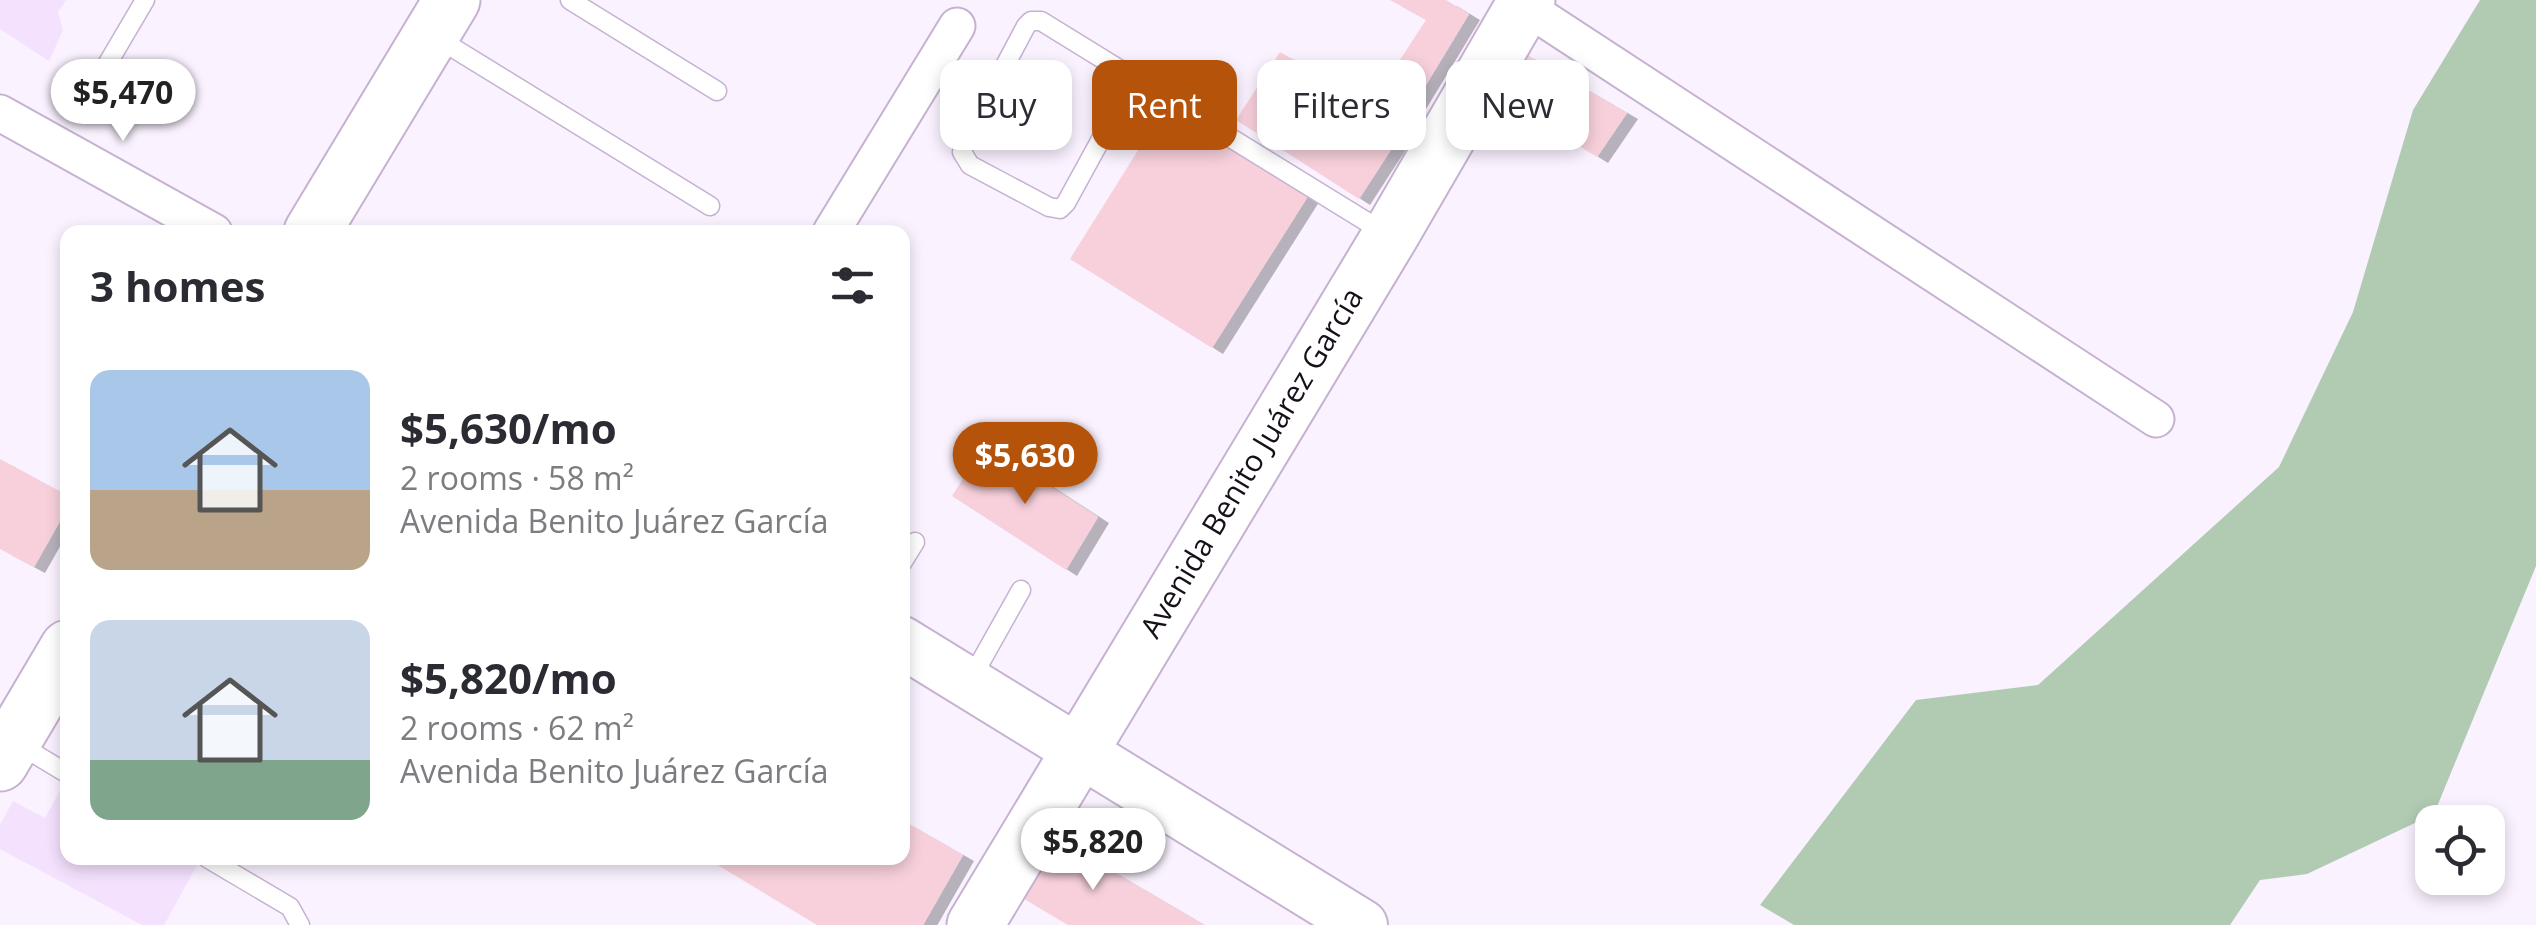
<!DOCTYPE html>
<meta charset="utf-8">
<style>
body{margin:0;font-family:"Open Sans",sans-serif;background:#f7f7f7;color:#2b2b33;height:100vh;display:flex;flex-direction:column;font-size:38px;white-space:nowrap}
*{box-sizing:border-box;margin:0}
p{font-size:32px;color:#7c7c81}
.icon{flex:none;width:55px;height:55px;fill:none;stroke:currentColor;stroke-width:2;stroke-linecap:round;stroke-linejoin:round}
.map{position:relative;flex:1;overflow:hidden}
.details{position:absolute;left:60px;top:225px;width:850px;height:640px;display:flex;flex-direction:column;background:#fff;border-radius:20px;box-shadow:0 5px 15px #0003}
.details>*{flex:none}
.guide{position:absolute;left:940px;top:60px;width:950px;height:90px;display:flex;gap:20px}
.controls{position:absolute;left:2415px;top:805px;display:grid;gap:20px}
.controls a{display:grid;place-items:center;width:90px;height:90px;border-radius:20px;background:#fff;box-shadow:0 5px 15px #0003;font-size:50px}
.price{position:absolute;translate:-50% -85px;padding:0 22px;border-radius:35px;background:#fff;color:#222;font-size:32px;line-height:65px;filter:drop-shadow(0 2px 5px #0008)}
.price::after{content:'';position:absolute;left:50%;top:60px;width:30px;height:22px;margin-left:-15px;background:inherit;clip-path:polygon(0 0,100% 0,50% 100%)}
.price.current{background:#b45309;color:#fff}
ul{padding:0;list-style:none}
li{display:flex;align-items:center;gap:30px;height:250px;padding:0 30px}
li span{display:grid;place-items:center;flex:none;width:280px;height:200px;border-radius:20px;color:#555}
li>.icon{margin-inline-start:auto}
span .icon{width:120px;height:120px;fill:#fffc;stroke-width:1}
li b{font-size:42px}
h2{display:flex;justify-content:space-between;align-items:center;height:120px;padding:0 30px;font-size:42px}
.chip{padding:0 35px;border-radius:20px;background:#fff;box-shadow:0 5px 15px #0003;font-size:35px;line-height:90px}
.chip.current{background:#b45309;color:#fff}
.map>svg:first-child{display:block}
.built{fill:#f4e1fe}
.forest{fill:#b1cbb3}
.building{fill:#f7d0db;filter:url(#shadow)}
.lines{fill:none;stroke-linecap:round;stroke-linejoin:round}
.lane-casing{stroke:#c6b2d0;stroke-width:21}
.street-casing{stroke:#c6b2d0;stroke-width:39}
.secondary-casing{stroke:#c6b2d0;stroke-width:54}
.primary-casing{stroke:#c6b2d0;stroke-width:59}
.lane{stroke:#fff;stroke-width:18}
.street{stroke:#fff;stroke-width:35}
.secondary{stroke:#fff;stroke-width:50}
.primary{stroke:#fff;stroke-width:55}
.labels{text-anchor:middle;stroke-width:8;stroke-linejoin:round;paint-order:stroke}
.street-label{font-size:30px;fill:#17101a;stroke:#fff}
</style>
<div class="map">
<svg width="2536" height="925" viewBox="0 0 2536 925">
<defs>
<filter id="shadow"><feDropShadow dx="11" dy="6" stdDeviation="0" flood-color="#0004"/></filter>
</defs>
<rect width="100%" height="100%" fill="#faf2ff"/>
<g class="built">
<path d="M 0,0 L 66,0 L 58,12 L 63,30 L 49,61 L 0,29 Z"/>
<path d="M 64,783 L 68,785 L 68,858 L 201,858 L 164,925 L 142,925 L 0,849 L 0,825 L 13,801 L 45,818 Z"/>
</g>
<path class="forest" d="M 2480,0 L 2536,0 L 2536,566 L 2434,814 L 2307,874 L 2260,880 L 2230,925 L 1794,925 L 1760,905 L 1916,700 L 2038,685 L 2279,467 L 2353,312 L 2413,110 Z"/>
<g class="building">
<path d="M 1390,0 L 1446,0 L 1469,14 L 1409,113 L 1377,95 L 1426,20 Z"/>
<path d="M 1280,52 L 1407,125 L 1359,199 L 1236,120 Z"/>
<path d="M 1524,53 L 1627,113 L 1597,157 L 1496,95 Z"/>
<path d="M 1167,104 L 1310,193 L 1212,348 L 1070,259 Z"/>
<path d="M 985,444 L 1098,517 L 1066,570 L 952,496 Z"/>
<path d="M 0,459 L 68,496 L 68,507 L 34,567 L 0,549 Z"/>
<path d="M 902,820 L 963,855 L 923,925 L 817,925 L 706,858 L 902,858 Z"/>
<path d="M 1054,837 L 1204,925 L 1068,925 L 1019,896 Z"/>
</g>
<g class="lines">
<g class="lane-casing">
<g id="lane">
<path d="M 570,0 L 717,91"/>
<path d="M 437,38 L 710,206"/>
<path d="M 102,73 L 145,0"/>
<path d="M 1135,77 L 1066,203 L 1060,209 L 1049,207 L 970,165 L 962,152 L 967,137 L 1026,26 L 1031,21 L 1041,21 L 1385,233"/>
<path d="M 902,563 L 915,542"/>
<path d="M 971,679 L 1021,590"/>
<path d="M 18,744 L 68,774"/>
<path d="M 207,858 L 290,907 L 300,925"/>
</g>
</g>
<g class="street-casing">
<g id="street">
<path d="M 1515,0 L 2156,419"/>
<path d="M 0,113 L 214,232"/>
<path d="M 831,232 L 957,26"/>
</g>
</g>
<g class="secondary-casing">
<path id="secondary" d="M 902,642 L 1362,925"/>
</g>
<g class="primary-casing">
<g id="primary">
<path d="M 312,232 L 452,0"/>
<path d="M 0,763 L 68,648"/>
<path d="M 975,925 L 1390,236 L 1527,0"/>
</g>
</g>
<use href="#lane" class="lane"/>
<use href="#street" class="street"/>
<use href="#secondary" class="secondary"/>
<use href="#primary" class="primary"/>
</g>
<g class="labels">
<g class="street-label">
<text transform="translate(1252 463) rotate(-59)" y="10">Avenida Benito Juárez García</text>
</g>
</g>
</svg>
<div class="controls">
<a><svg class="icon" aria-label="locate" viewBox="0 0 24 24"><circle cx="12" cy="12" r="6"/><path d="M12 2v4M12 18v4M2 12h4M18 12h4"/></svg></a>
</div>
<b class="price" style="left:123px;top:144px">$5,470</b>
<b class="price current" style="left:1025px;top:507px">$5,630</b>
<b class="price" style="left:1093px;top:893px">$5,820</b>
<div class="guide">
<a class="chip">Buy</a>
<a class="chip current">Rent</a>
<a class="chip">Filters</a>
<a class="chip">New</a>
</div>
<section class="details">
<h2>3 homes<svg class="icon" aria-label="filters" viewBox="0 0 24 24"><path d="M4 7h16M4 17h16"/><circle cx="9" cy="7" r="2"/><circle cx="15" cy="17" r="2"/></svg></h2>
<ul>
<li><span style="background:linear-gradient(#a9c7e8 60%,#b9a48a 0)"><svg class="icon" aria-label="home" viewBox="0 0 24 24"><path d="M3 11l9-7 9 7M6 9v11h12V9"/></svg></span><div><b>$5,630/mo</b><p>2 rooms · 58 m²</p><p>Avenida Benito Juárez García</p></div></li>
<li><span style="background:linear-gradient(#c9d6e8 70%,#7fa58c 0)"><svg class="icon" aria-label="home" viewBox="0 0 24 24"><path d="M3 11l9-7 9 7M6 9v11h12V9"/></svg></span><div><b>$5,820/mo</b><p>2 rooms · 62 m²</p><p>Avenida Benito Juárez García</p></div></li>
</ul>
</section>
</div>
